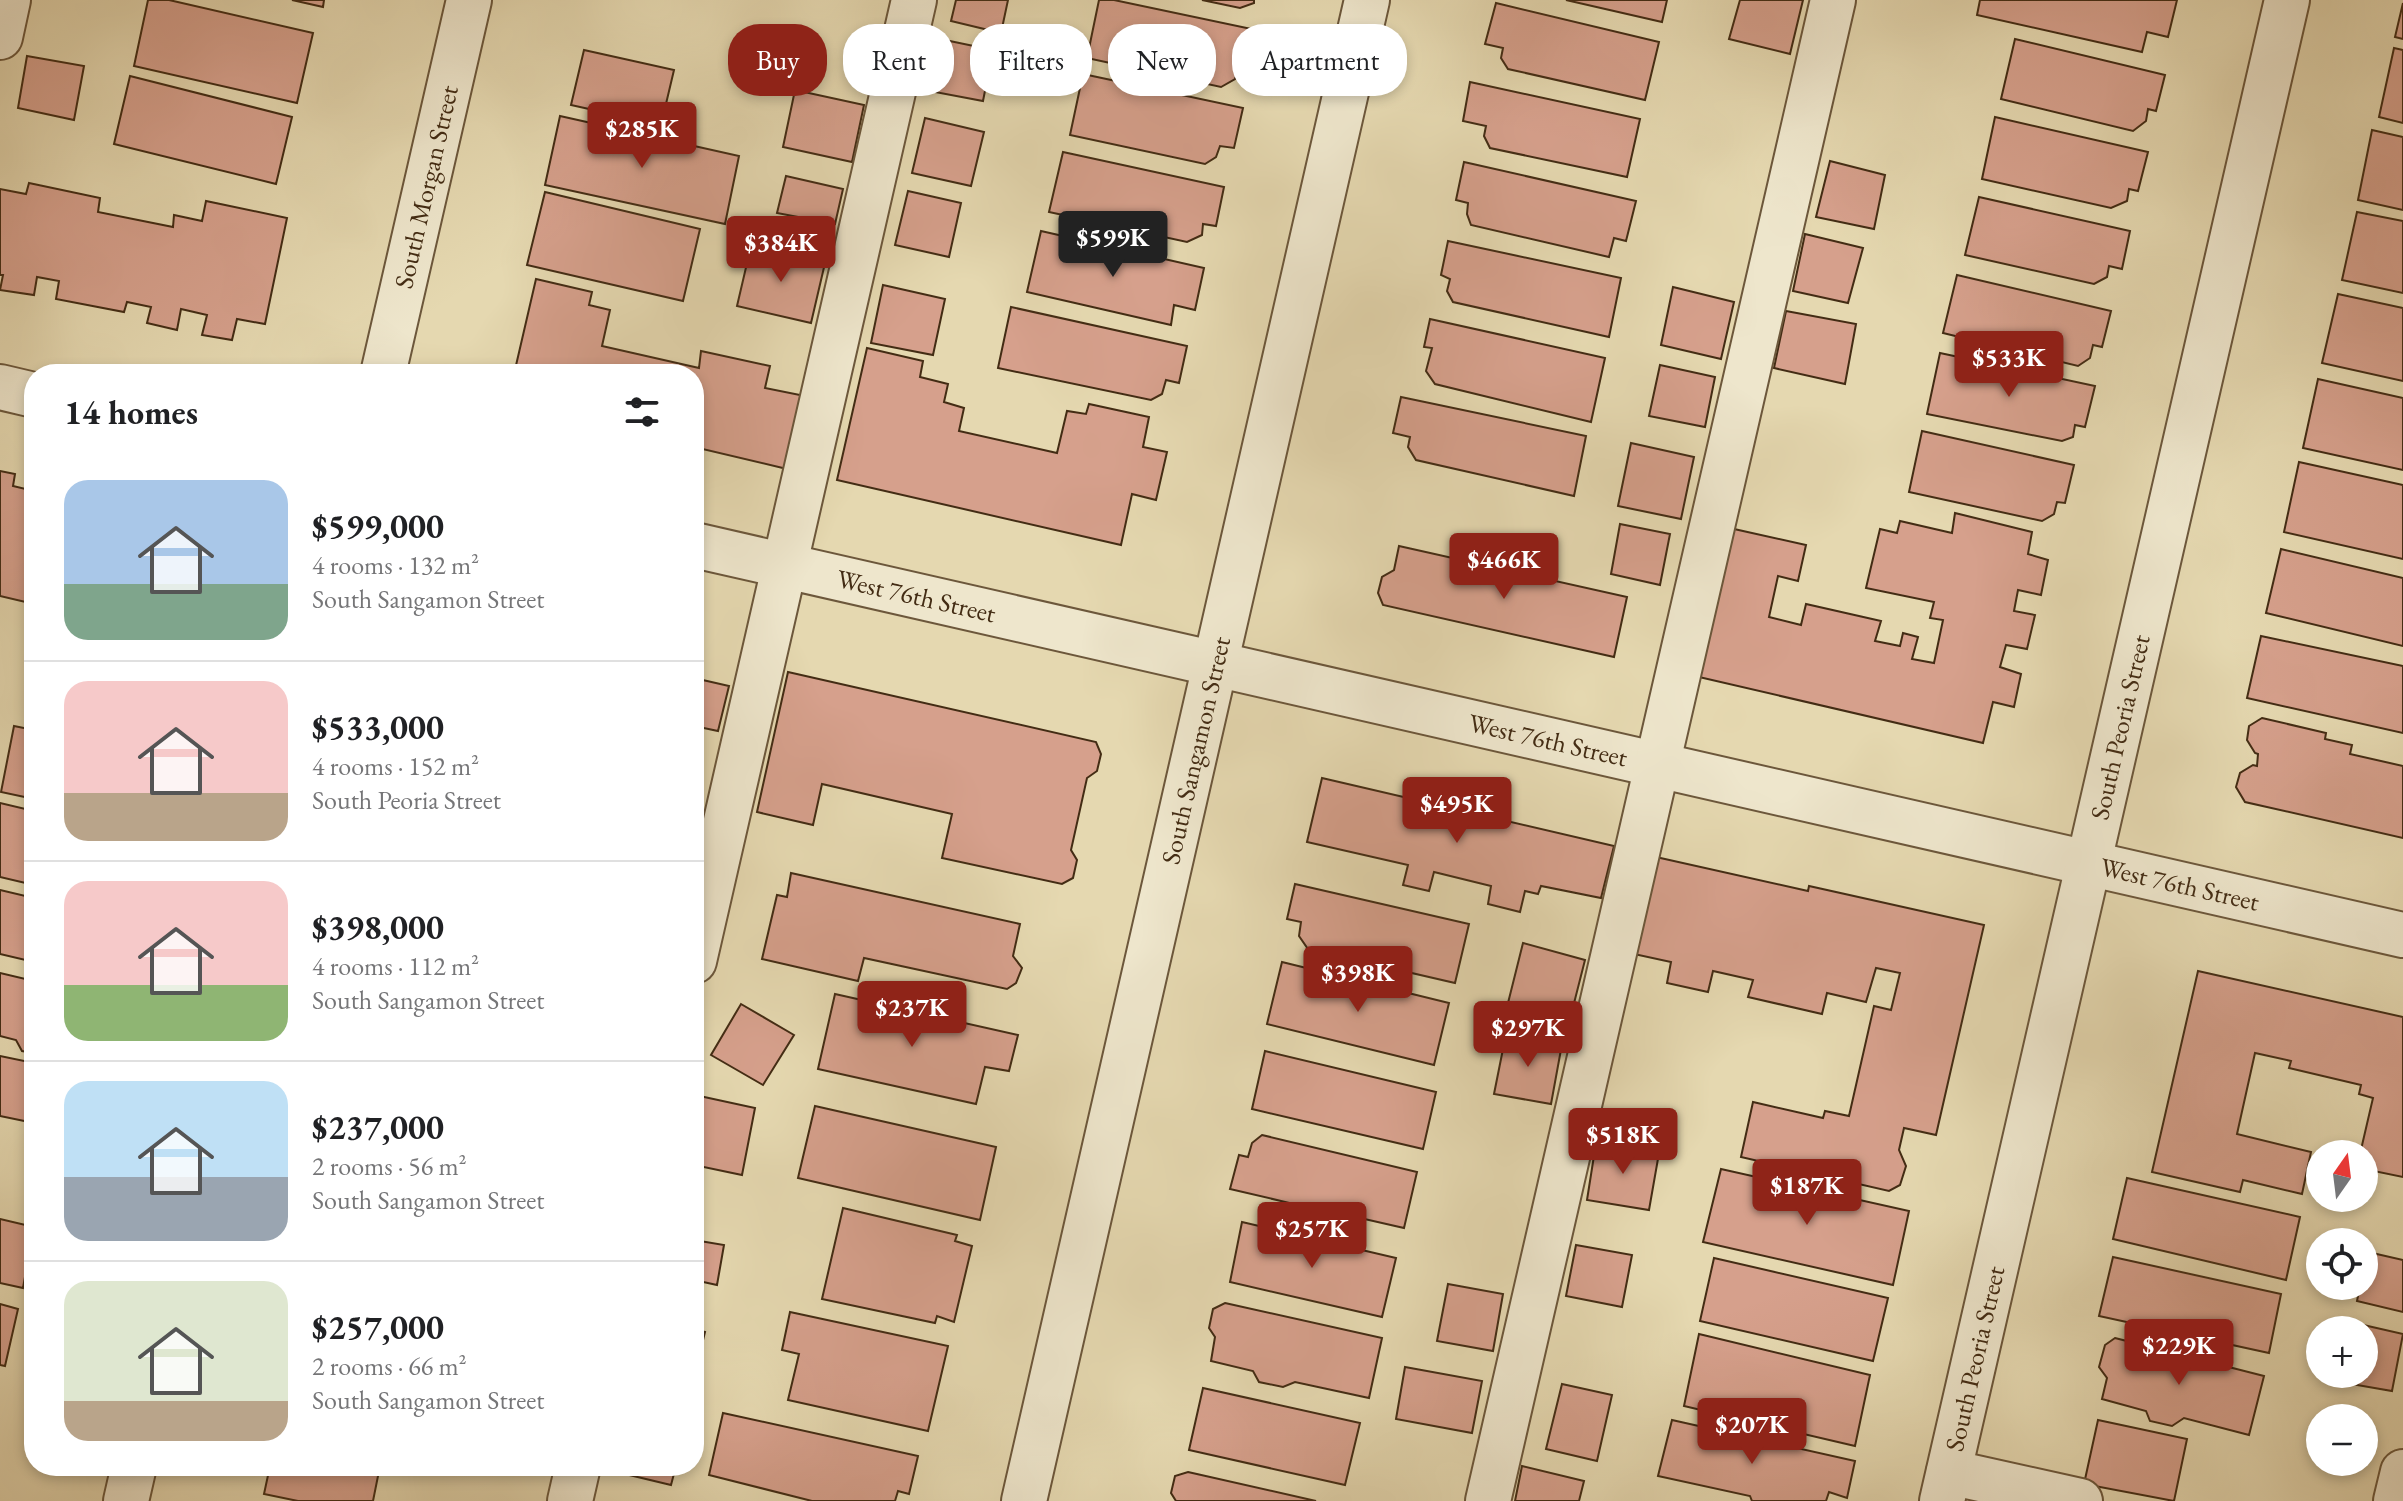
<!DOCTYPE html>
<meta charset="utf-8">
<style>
body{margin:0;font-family:"EB Garamond",serif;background:#f2f2f2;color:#202124;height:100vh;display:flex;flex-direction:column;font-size:30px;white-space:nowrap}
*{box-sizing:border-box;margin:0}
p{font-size:26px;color:#757577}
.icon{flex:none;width:44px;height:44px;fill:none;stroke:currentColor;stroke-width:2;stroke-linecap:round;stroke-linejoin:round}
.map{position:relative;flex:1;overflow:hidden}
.sheet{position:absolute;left:24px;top:364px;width:680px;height:1112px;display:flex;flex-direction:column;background:#fff;border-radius:32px;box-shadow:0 4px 12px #0003}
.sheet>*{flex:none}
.banner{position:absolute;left:728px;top:24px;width:760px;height:72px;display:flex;gap:16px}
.needle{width:52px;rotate:14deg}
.fabs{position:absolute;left:2306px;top:1140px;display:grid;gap:16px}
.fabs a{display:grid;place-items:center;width:72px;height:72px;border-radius:50%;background:#fff;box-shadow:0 4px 12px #0003;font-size:40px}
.price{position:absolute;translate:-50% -68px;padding:0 18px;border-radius:8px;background:#8f2418;color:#fff;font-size:26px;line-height:52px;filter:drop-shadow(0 2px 4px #0008)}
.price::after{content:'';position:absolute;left:50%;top:48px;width:24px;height:18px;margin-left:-12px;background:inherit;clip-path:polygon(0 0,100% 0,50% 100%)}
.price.active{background:#222;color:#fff}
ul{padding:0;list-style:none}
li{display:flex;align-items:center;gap:24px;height:200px;padding:0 40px}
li+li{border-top:2px solid #e0e0e0}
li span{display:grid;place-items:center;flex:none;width:224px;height:160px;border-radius:24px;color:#555}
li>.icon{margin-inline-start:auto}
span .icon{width:96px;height:96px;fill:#fffc;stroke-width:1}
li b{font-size:34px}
h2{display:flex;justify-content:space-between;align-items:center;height:96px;padding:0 40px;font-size:34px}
.chip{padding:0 28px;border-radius:32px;background:#fff;box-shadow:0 4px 12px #0003;font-size:28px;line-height:72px}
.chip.active{background:#8f2418;color:#fff}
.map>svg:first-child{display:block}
.building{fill:#d6a08c;stroke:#432c14;stroke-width:2}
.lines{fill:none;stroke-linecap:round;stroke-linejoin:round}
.minor-casing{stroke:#6c573b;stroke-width:48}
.minor{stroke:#eee6cc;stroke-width:44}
.labels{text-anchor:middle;stroke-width:7;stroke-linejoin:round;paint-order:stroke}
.street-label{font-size:26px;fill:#432c14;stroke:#eee6cc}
</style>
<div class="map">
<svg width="2403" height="1501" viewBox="0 0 2403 1501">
<rect width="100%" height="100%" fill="#e5d8b0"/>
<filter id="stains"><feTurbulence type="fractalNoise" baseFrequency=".0025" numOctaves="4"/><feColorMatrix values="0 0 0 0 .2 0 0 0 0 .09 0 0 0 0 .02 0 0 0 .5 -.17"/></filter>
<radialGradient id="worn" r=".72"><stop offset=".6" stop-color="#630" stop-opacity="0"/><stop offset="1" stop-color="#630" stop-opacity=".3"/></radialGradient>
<g class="building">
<path d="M 148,0 L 169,0 L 313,33 L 297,103 L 134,66 Z"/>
<path d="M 292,0 L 324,0 L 323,7 Z"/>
<path d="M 956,0 L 1008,0 L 1001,33 L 951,21 Z"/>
<path d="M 1099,0 L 1114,0 L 1261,31 L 1253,71 L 1238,69 L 1235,79 L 1221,87 L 1087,58 Z"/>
<path d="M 1202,0 L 1254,0 L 1254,3 L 1240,8 Z"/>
<path d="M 1566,0 L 1667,0 L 1662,22 Z"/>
<path d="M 1740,0 L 1803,0 L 1790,54 L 1729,39 Z"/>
<path d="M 1980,0 L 2177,0 L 2168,37 L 2147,32 L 2142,52 L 1977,15 Z"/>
<path d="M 1496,3 L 1659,42 L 1645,100 L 1508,69 L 1501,58 L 1503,48 L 1485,44 Z"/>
<path d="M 2403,3 L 2403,39 L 2395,37 Z"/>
<path d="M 2015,39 L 2165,75 L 2156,111 L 2148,109 L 2146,121 L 2133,131 L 2001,99 Z"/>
<path d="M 945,40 L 993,50 L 983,101 L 935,92 Z"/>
<path d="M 2394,48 L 2403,50 L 2403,123 L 2379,117 Z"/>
<path d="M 584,50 L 674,70 L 661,125 L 571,105 Z"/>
<path d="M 27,56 L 84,66 L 74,120 L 18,108 Z"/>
<path d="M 1083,74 L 1243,108 L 1234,148 L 1220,146 L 1216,157 L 1205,164 L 1070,135 Z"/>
<path d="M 130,76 L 292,117 L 276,184 L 114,144 Z"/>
<path d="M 1470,82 L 1640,119 L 1627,177 L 1490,148 L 1484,136 L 1486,126 L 1463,121 Z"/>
<path d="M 795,90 L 864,105 L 852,162 L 783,147 Z"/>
<path d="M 560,116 L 739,156 L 725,224 L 545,185 Z"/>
<path d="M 1995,117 L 2148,152 L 2138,191 L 2129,189 L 2127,201 L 2111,208 L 1982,179 Z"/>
<path d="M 925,118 L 984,132 L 971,186 L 912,173 Z"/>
<path d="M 2372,130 L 2403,137 L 2403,210 L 2358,200 Z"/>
<path d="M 1063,152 L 1224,187 L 1216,226 L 1203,224 L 1202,235 L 1187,242 L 1049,212 Z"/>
<path d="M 1830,161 L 1885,175 L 1874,229 L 1816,217 Z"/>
<path d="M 1464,162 L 1636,201 L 1626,241 L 1614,238 L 1609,257 L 1471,225 L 1467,214 L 1468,203 L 1456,200 Z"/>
<path d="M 786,176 L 843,189 L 835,224 L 777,213 Z"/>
<path d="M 29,183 L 100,198 L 98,212 L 173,227 L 174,215 L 202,221 L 206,201 L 287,218 L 265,324 L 237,319 L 232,340 L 202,335 L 207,315 L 181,309 L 177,330 L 147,323 L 151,307 L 127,302 L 124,312 L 56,299 L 59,281 L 37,277 L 34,295 L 0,290 L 3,275 L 0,275 L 0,189 L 26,194 Z"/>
<path d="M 908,191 L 961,203 L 949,257 L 895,245 Z"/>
<path d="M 545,192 L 700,229 L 683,301 L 527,265 Z"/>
<path d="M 1979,197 L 2130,231 L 2122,269 L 2109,266 L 2107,277 L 2094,284 L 1965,255 Z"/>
<path d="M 2357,212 L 2403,221 L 2403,293 L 2342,280 Z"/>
<path d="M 1041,231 L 1204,268 L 1195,310 L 1174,305 L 1171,325 L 1027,292 Z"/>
<path d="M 1805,234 L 1863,248 L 1848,303 L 1793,291 Z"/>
<path d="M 1448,241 L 1621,278 L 1609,337 L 1453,302 L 1447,291 L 1450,279 L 1441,275 Z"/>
<path d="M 751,246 L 825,263 L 811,323 L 737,306 Z"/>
<path d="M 1957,275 L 2111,311 L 2102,347 L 2093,345 L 2090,358 L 2078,366 L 1943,333 Z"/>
<path d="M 536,279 L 592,292 L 589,305 L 610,310 L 602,346 L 699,368 L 701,351 L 770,366 L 765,388 L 805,396 L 787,469 L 694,447 L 694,374 L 514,374 Z"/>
<path d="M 883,285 L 945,299 L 933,355 L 871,343 Z"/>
<path d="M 1673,287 L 1734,302 L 1721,359 L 1661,345 Z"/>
<path d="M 2338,294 L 2403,308 L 2403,381 L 2322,363 Z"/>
<path d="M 1011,307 L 1187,346 L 1179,383 L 1166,380 L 1162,394 L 1151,400 L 998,368 Z"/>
<path d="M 1786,311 L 1856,324 L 1845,384 L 1774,368 Z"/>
<path d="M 1430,319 L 1605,358 L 1591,422 L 1435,384 L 1426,371 L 1432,348 L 1424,347 Z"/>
<path d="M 867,348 L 923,361 L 920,377 L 948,384 L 944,402 L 964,408 L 959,431 L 1057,453 L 1067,411 L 1086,414 L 1089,404 L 1149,417 L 1143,447 L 1167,452 L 1156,500 L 1132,494 L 1121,545 L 837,480 Z"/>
<path d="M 1940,353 L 2095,386 L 2085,427 L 2075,425 L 2073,437 L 2062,441 L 1927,414 Z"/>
<path d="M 1660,365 L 1715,377 L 1705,427 L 1649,416 Z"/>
<path d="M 2318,379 L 2403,398 L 2403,470 L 2303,448 Z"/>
<path d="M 1401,397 L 1586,436 L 1574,496 L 1416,460 L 1408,447 L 1410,437 L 1393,433 Z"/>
<path d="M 1922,431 L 2074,465 L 2065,503 L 2057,502 L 2054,514 L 2042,521 L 1909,492 Z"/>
<path d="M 1631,443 L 1694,457 L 1681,519 L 1618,506 Z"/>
<path d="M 2299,462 L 2403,485 L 2403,559 L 2284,532 Z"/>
<path d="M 0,471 L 15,474 L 13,486 L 34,491 L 34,604 L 0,596 Z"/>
<path d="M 1955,513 L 2032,532 L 2028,554 L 2048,560 L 2041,595 L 2018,590 L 2014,611 L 2035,615 L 2027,649 L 2006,645 L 2000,667 L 2021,674 L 2014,707 L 1993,702 L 1983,743 L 1699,677 L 1734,529 L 1806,545 L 1798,581 L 1778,576 L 1769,617 L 1801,625 L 1806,604 L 1881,621 L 1875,641 L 1900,646 L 1903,633 L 1918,637 L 1912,659 L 1934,663 L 1943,620 L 1930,618 L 1934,602 L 1866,588 L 1880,529 L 1897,533 L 1900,521 L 1952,533 Z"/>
<path d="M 1620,524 L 1670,534 L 1660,585 L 1611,574 Z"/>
<path d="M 1399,546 L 1627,597 L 1614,657 L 1383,605 L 1378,593 L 1382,577 L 1394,570 Z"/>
<path d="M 2281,549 L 2403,578 L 2403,646 L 2266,613 Z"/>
<path d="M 2261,636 L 2403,666 L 2403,733 L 2247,698 Z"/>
<path d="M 788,672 L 1096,742 L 1101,754 L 1097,771 L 1087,778 L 1071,850 L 1077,860 L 1073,878 L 1062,884 L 942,858 L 952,814 L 822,784 L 813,825 L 757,812 Z"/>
<path d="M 694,678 L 729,686 L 718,731 L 694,726 Z"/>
<path d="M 2262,718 L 2326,733 L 2325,739 L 2352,745 L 2350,754 L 2403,766 L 2403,838 L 2245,802 L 2236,787 L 2240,773 L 2253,765 L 2257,766 L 2258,754 L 2255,753 L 2247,740 L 2249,726 Z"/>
<path d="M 14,726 L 34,730 L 34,799 L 1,792 Z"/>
<path d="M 1322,778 L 1614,846 L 1601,898 L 1541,886 L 1538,894 L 1525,891 L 1520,912 L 1488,904 L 1491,886 L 1434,872 L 1429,891 L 1403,885 L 1408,865 L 1307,842 Z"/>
<path d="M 0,803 L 34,811 L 34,885 L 0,877 Z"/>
<path d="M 1656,857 L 1808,891 L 1809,886 L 1984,925 L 1936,1135 L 1904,1128 L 1899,1150 L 1906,1166 L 1900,1185 L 1889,1191 L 1741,1157 L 1753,1102 L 1823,1118 L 1825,1111 L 1849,1116 L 1874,1006 L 1891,1010 L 1900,973 L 1876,968 L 1866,1002 L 1827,993 L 1822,1014 L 1748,997 L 1753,980 L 1713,971 L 1708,992 L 1667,983 L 1671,962 L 1634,954 Z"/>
<path d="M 791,873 L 1020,924 L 1013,956 L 1022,968 L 1016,983 L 1007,989 L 864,958 L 858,981 L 762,959 L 777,895 L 787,897 Z"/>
<path d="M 1295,884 L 1469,924 L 1455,983 L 1308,949 L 1299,936 L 1301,922 L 1287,919 Z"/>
<path d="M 0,890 L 34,898 L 34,962 L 0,954 Z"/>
<path d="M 1523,943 L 1585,960 L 1570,1019 L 1508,1003 Z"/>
<path d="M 1282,962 L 1449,1003 L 1434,1065 L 1267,1024 Z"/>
<path d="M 2198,971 L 2403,1017 L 2403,1177 L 2364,1169 L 2364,1154 L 2360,1154 L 2373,1098 L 2359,1094 L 2361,1085 L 2289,1068 L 2291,1061 L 2255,1053 L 2237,1134 L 2311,1152 L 2302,1194 L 2243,1180 L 2240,1192 L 2152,1172 Z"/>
<path d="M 0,973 L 34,981 L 34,1053 L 22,1051 L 16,1040 L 0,1036 Z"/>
<path d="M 835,994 L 1018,1035 L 1009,1071 L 985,1067 L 976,1104 L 818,1069 Z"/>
<path d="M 741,1004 L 794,1035 L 763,1085 L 711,1055 Z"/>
<path d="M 1506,1034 L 1562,1044 L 1551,1104 L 1494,1094 Z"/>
<path d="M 1265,1051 L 1436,1092 L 1423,1149 L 1252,1109 Z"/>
<path d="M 0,1056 L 34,1063 L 34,1123 L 0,1116 Z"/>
<path d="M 695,1095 L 755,1108 L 742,1175 L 694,1165 Z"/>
<path d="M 815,1106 L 996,1147 L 980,1220 L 798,1178 Z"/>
<path d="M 1262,1135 L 1417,1172 L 1404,1228 L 1334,1212 L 1323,1218 L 1299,1213 L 1294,1204 L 1230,1189 L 1239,1155 L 1248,1157 L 1252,1143 Z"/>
<path d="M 1596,1143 L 1659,1153 L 1649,1210 L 1587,1200 Z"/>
<path d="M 1721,1169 L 1909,1211 L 1893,1285 L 1703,1242 Z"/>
<path d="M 2127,1178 L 2300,1217 L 2286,1280 L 2113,1239 Z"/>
<path d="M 843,1208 L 957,1235 L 955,1241 L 972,1246 L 954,1322 L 937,1316 L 935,1323 L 822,1299 Z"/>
<path d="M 0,1219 L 34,1227 L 23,1288 L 0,1283 Z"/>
<path d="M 1242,1222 L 1396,1258 L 1382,1317 L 1230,1282 Z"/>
<path d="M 694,1240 L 724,1245 L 717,1285 L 694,1280 Z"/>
<path d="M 1576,1245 L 1632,1255 L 1622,1307 L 1566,1296 Z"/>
<path d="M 2368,1252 L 2403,1260 L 2403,1312 L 2357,1301 L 2360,1286 L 2364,1286 Z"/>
<path d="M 2113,1257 L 2281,1294 L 2269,1353 L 2099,1316 Z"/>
<path d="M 1714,1258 L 1888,1298 L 1873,1361 L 1700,1321 Z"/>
<path d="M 1448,1284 L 1503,1294 L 1493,1351 L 1437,1341 Z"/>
<path d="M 1225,1303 L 1382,1338 L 1369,1398 L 1295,1382 L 1283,1387 L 1259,1382 L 1253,1371 L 1211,1361 L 1215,1337 L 1209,1328 L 1213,1309 Z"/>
<path d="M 0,1304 L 18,1309 L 5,1366 L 0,1365 Z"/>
<path d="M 790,1312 L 948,1346 L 928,1431 L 788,1400 L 799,1354 L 782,1350 Z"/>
<path d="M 2346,1321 L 2403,1334 L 2392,1391 L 2334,1381 L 2335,1374 L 2364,1374 L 2364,1330 L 2344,1330 Z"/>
<path d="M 694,1329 L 705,1332 L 694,1377 Z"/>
<path d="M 1699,1334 L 1870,1375 L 1855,1446 L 1684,1406 Z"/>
<path d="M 2115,1338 L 2264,1376 L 2249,1435 L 2184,1418 L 2172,1426 L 2150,1421 L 2146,1411 L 2102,1399 L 2107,1378 L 2099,1367 L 2105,1345 Z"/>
<path d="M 1405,1367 L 1482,1381 L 1472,1433 L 1396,1419 Z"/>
<path d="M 1562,1384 L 1612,1395 L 1597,1461 L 1546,1449 Z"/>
<path d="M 1203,1388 L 1360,1423 L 1345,1485 L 1189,1450 Z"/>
<path d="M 723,1413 L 918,1456 L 909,1494 L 898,1491 L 895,1501 L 812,1501 L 709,1475 Z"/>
<path d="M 1672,1420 L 1855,1461 L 1847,1498 L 1829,1492 L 1826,1501 L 1752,1501 L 1750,1496 L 1658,1476 Z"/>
<path d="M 2098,1420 L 2187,1439 L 2174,1501 L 2084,1484 Z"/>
<path d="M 270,1466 L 380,1466 L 373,1501 L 298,1501 L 264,1494 Z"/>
<path d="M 627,1466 L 676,1466 L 671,1485 L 625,1474 Z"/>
<path d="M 1522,1466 L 1584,1481 L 1579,1501 L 1515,1501 Z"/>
<path d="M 1188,1472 L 1316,1501 L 1176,1501 L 1171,1493 L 1175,1476 Z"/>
</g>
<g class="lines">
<g class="minor-casing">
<g id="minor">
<path d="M 0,37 L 8,0"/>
<path id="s1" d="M 383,374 L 469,0"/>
<path d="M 0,387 L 34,395"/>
<path id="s2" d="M 694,545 L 2403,935"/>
<path d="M 694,961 L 914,0"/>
<path d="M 1949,1472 L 2080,1501"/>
<path d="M 126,1501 L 134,1466"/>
<path d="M 570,1501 L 578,1466"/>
<path id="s3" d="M 1024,1501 L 1367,0"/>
<path d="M 1488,1501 L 1833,0"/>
<path id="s4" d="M 1942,1501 L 2287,0"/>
<path d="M 2396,1501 L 2403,1472"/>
</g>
</g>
<use href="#minor" class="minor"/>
</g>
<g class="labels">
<g class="street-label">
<text dy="9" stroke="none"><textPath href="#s1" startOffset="192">South Morgan Street</textPath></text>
<text dy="9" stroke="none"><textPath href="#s2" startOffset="228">West 76th Street</textPath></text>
<text dy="9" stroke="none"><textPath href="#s4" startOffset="794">South Peoria Street</textPath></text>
<text dy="9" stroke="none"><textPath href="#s2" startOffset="876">West 76th Street</textPath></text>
<text dy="9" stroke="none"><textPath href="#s3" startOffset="770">South Sangamon Street</textPath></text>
<text dy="9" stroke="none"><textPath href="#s2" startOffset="1524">West 76th Street</textPath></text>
<text dy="9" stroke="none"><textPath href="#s4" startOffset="146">South Peoria Street</textPath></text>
</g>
</g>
<rect width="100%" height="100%" filter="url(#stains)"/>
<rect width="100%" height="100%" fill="url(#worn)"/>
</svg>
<div class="fabs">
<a><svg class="needle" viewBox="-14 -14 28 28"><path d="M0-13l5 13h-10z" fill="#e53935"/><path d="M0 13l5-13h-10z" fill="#757577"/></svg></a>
<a><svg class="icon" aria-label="locate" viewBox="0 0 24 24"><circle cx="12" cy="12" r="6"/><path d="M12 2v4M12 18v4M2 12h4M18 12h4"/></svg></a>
<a>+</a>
<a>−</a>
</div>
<b class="price" style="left:642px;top:170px">$285K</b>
<b class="price active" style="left:1113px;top:279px">$599K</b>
<b class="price" style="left:781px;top:284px">$384K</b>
<b class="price" style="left:2009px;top:399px">$533K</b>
<b class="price" style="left:1504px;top:601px">$466K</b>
<b class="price" style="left:1457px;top:845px">$495K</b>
<b class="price" style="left:1358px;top:1014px">$398K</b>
<b class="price" style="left:912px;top:1049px">$237K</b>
<b class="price" style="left:1528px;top:1069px">$297K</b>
<b class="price" style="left:1623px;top:1176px">$518K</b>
<b class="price" style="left:1807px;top:1227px">$187K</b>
<b class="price" style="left:1312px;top:1270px">$257K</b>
<b class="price" style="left:2179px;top:1387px">$229K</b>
<b class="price" style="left:1752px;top:1466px">$207K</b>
<div class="banner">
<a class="chip active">Buy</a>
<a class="chip">Rent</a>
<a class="chip">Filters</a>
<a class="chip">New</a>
<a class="chip">Apartment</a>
</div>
<section class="sheet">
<h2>14 homes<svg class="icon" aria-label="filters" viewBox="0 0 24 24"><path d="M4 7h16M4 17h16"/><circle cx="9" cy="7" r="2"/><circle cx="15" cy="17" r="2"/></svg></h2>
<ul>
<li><span style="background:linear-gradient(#a9c7e8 65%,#7fa58c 0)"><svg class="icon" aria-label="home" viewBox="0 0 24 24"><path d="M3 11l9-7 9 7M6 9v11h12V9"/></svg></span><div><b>$599,000</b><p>4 rooms · 132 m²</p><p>South Sangamon Street</p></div></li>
<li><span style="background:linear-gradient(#f6c9c9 70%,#b9a48a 0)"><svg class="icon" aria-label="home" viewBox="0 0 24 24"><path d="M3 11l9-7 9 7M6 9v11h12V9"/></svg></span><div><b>$533,000</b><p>4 rooms · 152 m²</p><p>South Peoria Street</p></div></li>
<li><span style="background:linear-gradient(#f6c9c9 65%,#8fb573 0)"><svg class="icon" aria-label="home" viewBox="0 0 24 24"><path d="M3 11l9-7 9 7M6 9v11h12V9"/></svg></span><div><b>$398,000</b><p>4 rooms · 112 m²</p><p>South Sangamon Street</p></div></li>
<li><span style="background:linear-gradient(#bfe0f5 60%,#9aa5b1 0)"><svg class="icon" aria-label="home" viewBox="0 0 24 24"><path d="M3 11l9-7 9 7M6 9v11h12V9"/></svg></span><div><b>$237,000</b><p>2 rooms · 56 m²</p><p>South Sangamon Street</p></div></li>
<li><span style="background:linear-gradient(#dfe7d0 75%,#b9a48a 0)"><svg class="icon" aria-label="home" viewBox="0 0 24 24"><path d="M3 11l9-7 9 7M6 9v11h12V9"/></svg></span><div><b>$257,000</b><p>2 rooms · 66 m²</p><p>South Sangamon Street</p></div></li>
</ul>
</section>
</div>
